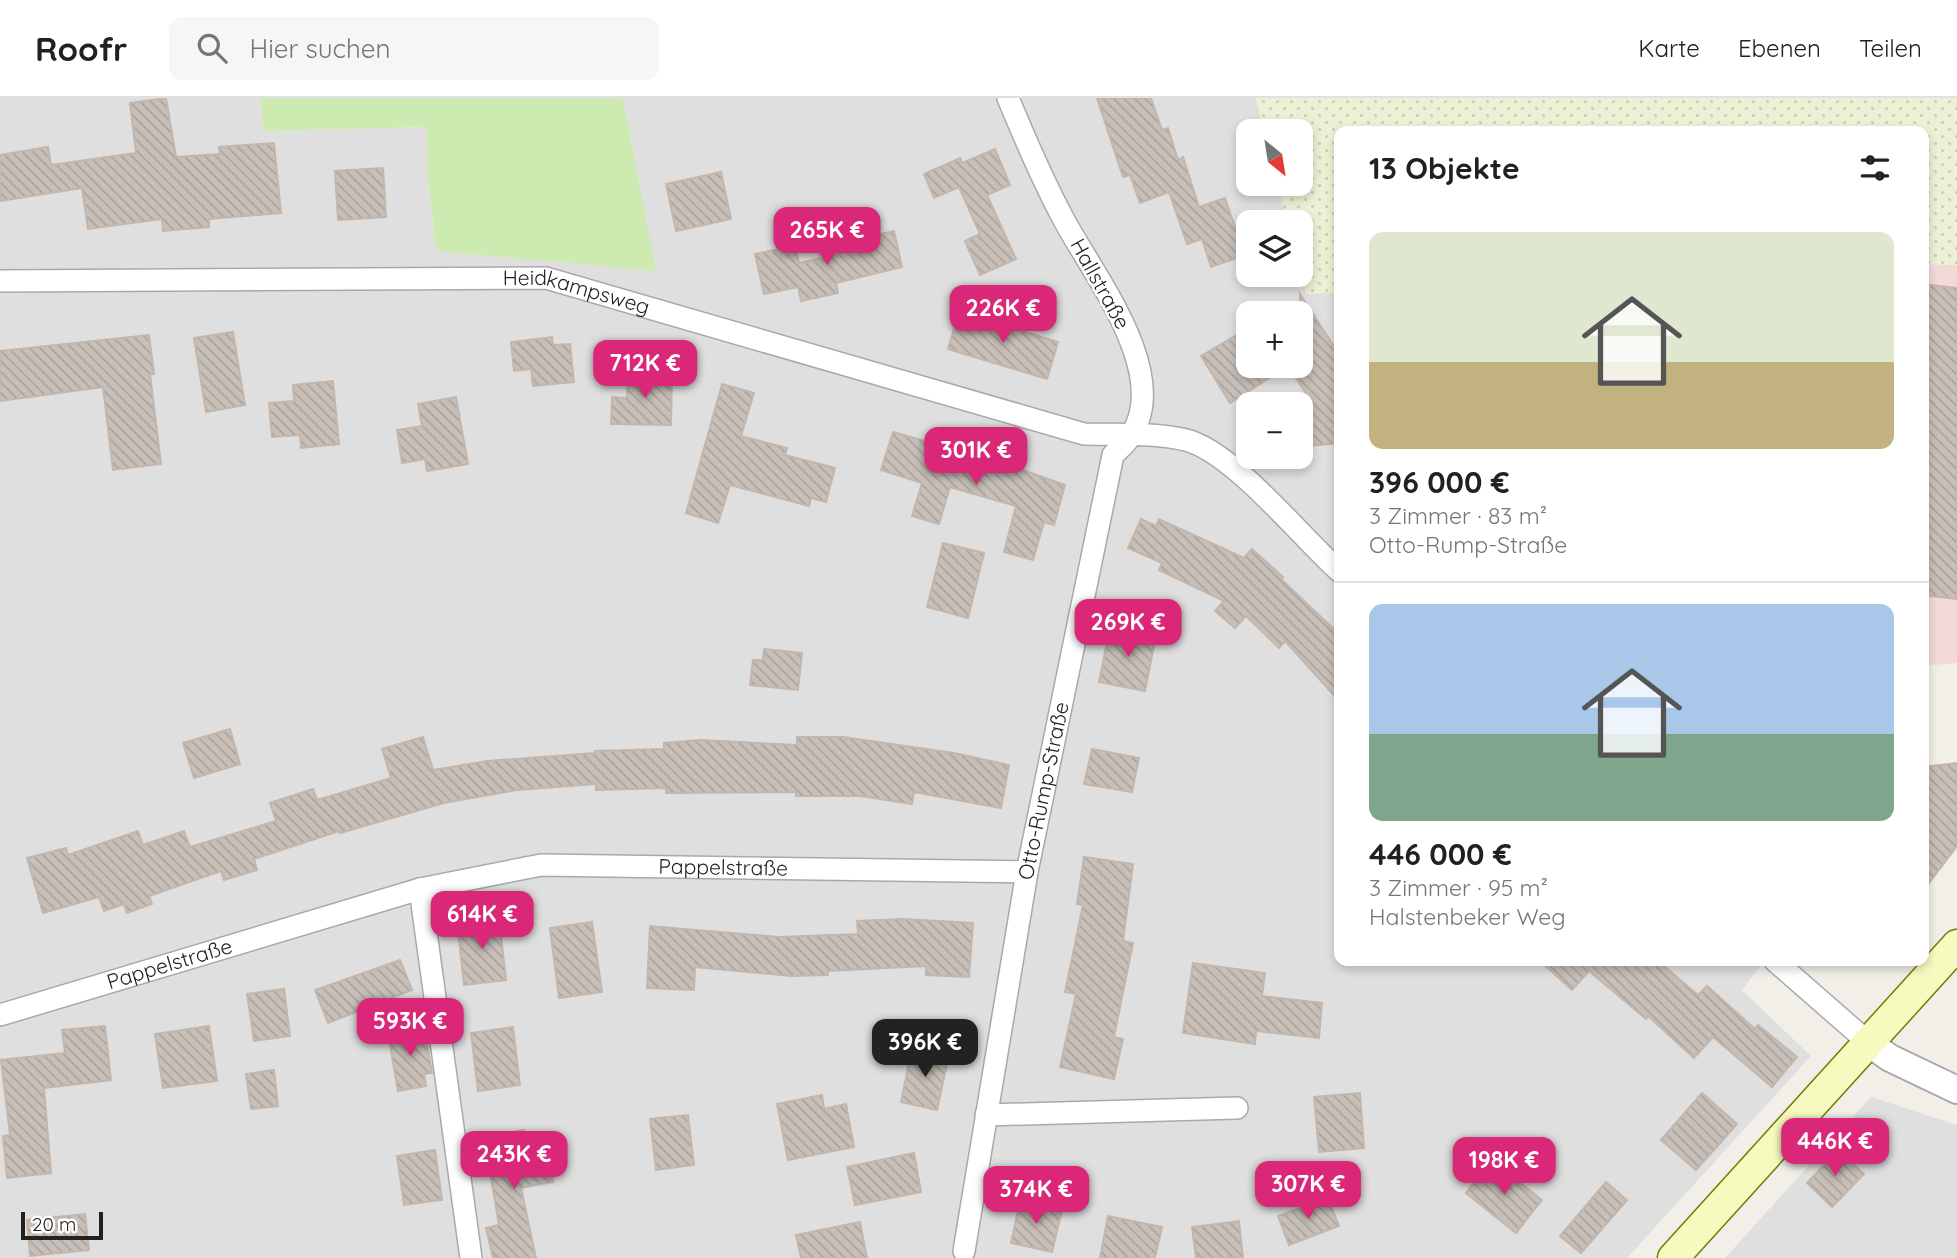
<!DOCTYPE html>
<html lang="de">
<meta charset="utf-8">
<style>
body{margin:0;font-family:Quicksand,sans-serif;background:#f6f6f6;color:#202124;height:100vh;display:flex;flex-direction:column;font-size:26px;white-space:nowrap}
*{box-sizing:border-box;margin:0}
p{font-size:23px;color:#757577}
.icon{flex:none;width:38px;height:38px;fill:none;stroke:currentColor;stroke-width:2;stroke-linecap:round;stroke-linejoin:round}
.map{position:relative;flex:1;overflow:hidden}
.drawer{position:absolute;left:1334px;top:28px;width:595px;height:840px;display:flex;flex-direction:column;background:#fff;border-radius:14px;box-shadow:0 4px 10px #0003}
.drawer>*{flex:none}
.needle{width:46px;rotate:150deg}
.buttons{position:absolute;left:1236px;top:21px;display:grid;gap:14px}
.buttons a{display:grid;place-items:center;width:77px;height:77px;border-radius:14px;background:#fff;box-shadow:0 4px 10px #0003;font-size:35px}
.scale{position:absolute;left:21px;bottom:18px;width:82px;box-sizing:border-box;padding-left:7px;border:4px solid #222;border-top:0;font-size:19px;line-height:24px;white-space:nowrap;color:#222;-webkit-text-stroke:5px #fff;paint-order:stroke}
.price{position:absolute;translate:-50% -60px;padding:0 16px;border-radius:14px;background:#db2777;color:#fff;font-size:23px;line-height:46px;filter:drop-shadow(0 2px 4px #0008)}
.price::after{content:'';position:absolute;left:50%;top:42px;width:21px;height:16px;margin-left:-10px;background:inherit;clip-path:polygon(0 0,100% 0,50% 100%)}
.price.active{background:#222;color:#fff}
ul{padding:0;list-style:none}
li{display:grid;align-content:center;gap:14px;height:371px;padding:0 35px}
li+li{border-top:2px solid #e0e0e0}
li span{display:grid;place-items:center;height:217px;border-radius:14px;color:#555}
li>.icon{margin-inline-start:auto}
span .icon{width:126px;height:126px;fill:#fffc;stroke-width:1}
li b{font-size:30px}
h2{display:flex;justify-content:space-between;align-items:center;height:84px;padding:0 35px;font-size:30px}
header{display:flex;align-items:center;gap:42px;box-sizing:border-box;height:98px;padding:0 35px;background:#fff;border-bottom:2px solid #e0e0e0}
header strong{font-size:33px}
nav{display:flex;gap:38px;margin-inline-start:auto;font-size:24px}
.search{width:490px;height:63px;background:#f6f6f6;display:flex;align-items:center;gap:18px;box-sizing:border-box;padding:0 24px;border-radius:14px;color:#757577;font-size:26px}
.map>svg:first-child{display:block}
.residential{fill:#e0dfdf;fill-rule:evenodd}
.commercial{fill:#f2dad9}
.farmland{fill:url(#farmland-dots)}
.grass{fill:#cdebb0}
.building{fill:url(#building-back-hatch);stroke:#c4b6ab;stroke-width:2}
.lines{fill:none;stroke-linecap:round;stroke-linejoin:round}
.minor-casing{stroke:#a9a9a9;stroke-width:24}
.tertiary-casing{stroke:#a9a9a9;stroke-width:30}
.secondary-casing{stroke:#707d05;stroke-width:33}
.minor{stroke:#fff;stroke-width:21}
.tertiary{stroke:#fff;stroke-width:26}
.secondary{stroke:#f7fabf;stroke-width:30}
.labels{text-anchor:middle;stroke-width:5;stroke-linejoin:round;paint-order:stroke}
.street-label{font-size:21px;fill:#222;stroke:#fff}
</style>
<header>
<strong>Roofr</strong>
<div class="search"><svg class="icon" aria-label="search" viewBox="0 0 24 24"><circle cx="10" cy="10" r="6"/><path d="M15 15l6 6"/></svg>Hier suchen</div>
<nav><a>Karte</a><a>Ebenen</a><a>Teilen</a></nav>
</header>
<div class="map">
<svg width="1957" height="1160" viewBox="0 0 1957 1160">
<defs>
<pattern id="farmland-dots" width="8" height="8" patternUnits="userSpaceOnUse" patternTransform="scale(1.75)"><rect width="8" height="8" fill="#eef0d5"/><path d="M2 2h.1M6 6h.1" fill="none" stroke="#ccceb7" stroke-width="1.8" stroke-linecap="round"/></pattern>
<pattern id="building-back-hatch" width="6" height="6" patternUnits="userSpaceOnUse" patternTransform="scale(1.75)"><rect width="6" height="6" fill="#c7bfb8"/><path d="M-1 5l2 2M0 0l6 6M5-1l2 2" fill="none" stroke="#aba49e"/></pattern>
</defs>
<rect width="100%" height="100%" fill="#f2efe9"/>
<g class="residential">
<path d="M 0,0 L 260,0 L 264,33 L 426,29 L 428,82 L 436,153 L 655,172 L 623,0 L 1256,0 L 1264,33 L 1248,33 L 1248,86 L 1278,86 L 1287,124 L 1248,124 L 1248,177 L 1300,175 L 1306,196 L 1339,194 L 1339,863 L 1764,863 L 1742,892 L 1811,958 L 1627,1160 L 0,1160 ZM 1248,215 L 1300,215 L 1300,268 L 1248,268 ZM 1248,306 L 1300,306 L 1300,359 L 1248,359 Z"/>
<path d="M 1871,999 L 1957,1027 L 1957,1160 L 1725,1160 Z"/>
</g>
<path class="commercial" d="M 1923,166 L 1957,167 L 1957,565 L 1923,568 Z"/>
<path class="farmland" d="M 1256,0 L 1957,0 L 1957,167 L 1923,166 L 1923,33 L 1339,33 L 1339,194 L 1306,196 L 1300,175 L 1300,124 L 1287,124 L 1278,86 L 1300,86 L 1300,33 L 1264,33 Z"/>
<path class="grass" d="M 260,0 L 623,0 L 656,173 L 436,153 L 428,82 L 426,29 L 264,33 Z"/>
<g class="building">
<path d="M 166,0 L 176,59 L 220,56 L 219,49 L 274,45 L 281,115 L 209,121 L 209,129 L 163,133 L 162,121 L 88,131 L 82,90 L 0,103 L 0,57 L 48,49 L 51,67 L 136,55 L 130,5 Z"/>
<path d="M 1097,0 L 1151,0 L 1162,32 L 1168,30 L 1178,62 L 1183,59 L 1199,109 L 1225,100 L 1235,129 L 1248,125 L 1248,156 L 1211,169 L 1202,141 L 1187,146 L 1169,94 L 1140,105 L 1130,77 L 1123,79 Z"/>
<path d="M 995,51 L 1010,87 L 987,97 L 1016,161 L 980,177 L 965,143 L 980,136 L 959,89 L 934,100 L 924,76 L 960,60 L 962,65 Z"/>
<path d="M 383,70 L 386,119 L 338,122 L 335,73 Z"/>
<path d="M 721,74 L 731,121 L 676,133 L 666,86 Z"/>
<path d="M 894,133 L 902,169 L 836,185 L 838,195 L 801,203 L 798,189 L 764,196 L 755,156 L 795,148 L 799,165 L 852,153 L 849,143 Z"/>
<path d="M 1923,186 L 1957,190 L 1957,501 L 1923,497 Z"/>
<path d="M 1300,196 L 1339,256 L 1339,345 L 1310,348 L 1305,294 L 1288,268 L 1230,305 L 1201,258 L 1240,235 L 1248,247 L 1248,268 L 1300,268 Z"/>
<path d="M 959,214 L 1058,244 L 1047,281 L 948,251 Z"/>
<path d="M 233,234 L 245,307 L 206,314 L 194,240 Z"/>
<path d="M 149,237 L 154,276 L 150,276 L 161,366 L 113,372 L 103,289 L 0,303 L 0,253 Z"/>
<path d="M 552,239 L 553,247 L 570,246 L 574,284 L 533,288 L 531,271 L 514,273 L 511,244 Z"/>
<path d="M 628,273 L 672,273 L 671,327 L 611,326 L 612,299 L 627,300 Z"/>
<path d="M 333,283 L 339,346 L 301,350 L 300,337 L 272,339 L 269,305 L 294,303 L 293,287 Z"/>
<path d="M 722,286 L 754,295 L 741,338 L 787,350 L 785,357 L 835,370 L 826,404 L 811,400 L 809,408 L 730,387 L 718,425 L 686,415 Z"/>
<path d="M 456,299 L 468,366 L 427,373 L 425,361 L 402,365 L 397,332 L 422,328 L 418,306 Z"/>
<path d="M 893,334 L 1003,365 L 1065,387 L 1054,427 L 1044,424 L 1033,462 L 1004,454 L 1016,408 L 950,389 L 939,426 L 912,418 L 922,385 L 881,372 Z"/>
<path d="M 1141,421 L 1156,428 L 1159,421 L 1244,460 L 1252,451 L 1283,479 L 1281,481 L 1339,536 L 1339,603 L 1285,543 L 1279,550 L 1246,518 L 1235,530 L 1215,513 L 1224,503 L 1159,472 L 1162,465 L 1128,450 Z"/>
<path d="M 943,445 L 984,455 L 968,520 L 927,509 Z"/>
<path d="M 1110,529 L 1156,538 L 1145,593 L 1099,584 Z"/>
<path d="M 764,551 L 802,555 L 798,592 L 750,587 L 753,562 L 763,562 Z"/>
<path d="M 230,631 L 240,666 L 194,680 L 183,645 Z"/>
<path d="M 423,639 L 433,672 L 487,663 L 595,655 L 595,653 L 664,651 L 664,645 L 701,642 L 797,647 L 797,639 L 843,639 L 954,655 L 1009,667 L 1001,710 L 914,694 L 912,706 L 861,698 L 796,698 L 796,694 L 666,695 L 666,690 L 596,692 L 596,686 L 517,692 L 444,705 L 340,735 L 339,733 L 254,761 L 257,772 L 224,782 L 221,773 L 149,798 L 152,806 L 127,815 L 124,806 L 104,813 L 99,799 L 43,815 L 27,760 L 66,750 L 68,757 L 138,733 L 143,747 L 184,733 L 190,749 L 276,723 L 270,705 L 313,691 L 317,702 L 391,680 L 382,651 Z"/>
<path d="M 1092,651 L 1139,660 L 1132,694 L 1084,686 Z"/>
<path d="M 1957,665 L 1957,748 L 1923,793 L 1923,669 Z"/>
<path d="M 1084,759 L 1133,766 L 1123,843 L 1133,845 L 1114,939 L 1123,941 L 1114,981 L 1060,969 L 1076,896 L 1065,894 L 1083,807 L 1077,806 Z"/>
<path d="M 499,819 L 506,882 L 464,887 L 457,824 Z"/>
<path d="M 903,821 L 973,825 L 969,879 L 926,877 L 926,868 L 828,873 L 828,877 L 791,878 L 695,869 L 694,892 L 647,890 L 650,828 L 779,839 L 858,836 L 857,823 Z"/>
<path d="M 592,824 L 602,894 L 559,900 L 550,830 Z"/>
<path d="M 400,862 L 412,892 L 328,925 L 315,892 Z"/>
<path d="M 1540,863 L 1658,863 L 1698,897 L 1707,888 L 1755,931 L 1758,927 L 1797,959 L 1772,989 L 1713,939 L 1694,960 L 1648,918 L 1646,921 L 1589,873 L 1572,892 Z"/>
<path d="M 1193,865 L 1265,875 L 1262,898 L 1322,905 L 1319,940 L 1256,933 L 1255,946 L 1183,935 Z"/>
<path d="M 284,891 L 290,938 L 254,943 L 247,896 Z"/>
<path d="M 105,928 L 111,982 L 44,990 L 51,1075 L 7,1080 L 3,1038 L 10,1037 L 1,962 L 65,955 L 62,932 Z"/>
<path d="M 209,928 L 217,983 L 163,990 L 155,936 Z"/>
<path d="M 424,929 L 432,975 L 424,976 L 426,988 L 398,993 L 388,935 Z"/>
<path d="M 513,929 L 520,987 L 478,993 L 471,935 Z"/>
<path d="M 912,950 L 949,957 L 937,1012 L 901,1004 Z"/>
<path d="M 274,972 L 278,1008 L 251,1011 L 246,976 Z"/>
<path d="M 1360,995 L 1364,1050 L 1319,1054 L 1314,999 Z"/>
<path d="M 1702,995 L 1737,1026 L 1696,1072 L 1661,1042 Z"/>
<path d="M 822,997 L 824,1011 L 846,1006 L 854,1049 L 788,1062 L 777,1006 Z"/>
<path d="M 688,1017 L 694,1067 L 656,1072 L 650,1021 Z"/>
<path d="M 524,1032 L 526,1047 L 546,1043 L 553,1084 L 521,1090 L 536,1160 L 493,1160 L 486,1130 L 499,1127 L 484,1039 Z"/>
<path d="M 435,1052 L 442,1102 L 404,1107 L 397,1058 Z"/>
<path d="M 1838,1052 L 1864,1076 L 1832,1109 L 1807,1085 Z"/>
<path d="M 914,1055 L 921,1094 L 855,1107 L 847,1069 Z"/>
<path d="M 1491,1062 L 1542,1102 L 1516,1135 L 1466,1095 Z"/>
<path d="M 1606,1084 L 1627,1102 L 1581,1155 L 1560,1138 Z"/>
<path d="M 1328,1100 L 1339,1128 L 1289,1147 L 1278,1118 Z"/>
<path d="M 1020,1103 L 1062,1112 L 1052,1154 L 1011,1145 Z"/>
<path d="M 85,1116 L 89,1152 L 30,1158 L 27,1122 Z"/>
<path d="M 1108,1118 L 1162,1129 L 1155,1160 L 1100,1160 Z"/>
<path d="M 1239,1123 L 1243,1160 L 1196,1160 L 1192,1129 Z"/>
<path d="M 860,1124 L 867,1160 L 801,1160 L 796,1137 Z"/>
</g>
<g class="lines">
<g class="minor-casing">
<g id="minor">
<path id="s1" d="M 0,183 L 546,180 L 1084,336 C 1117,337 1154,334 1186,342 C 1233,354 1300,438 1339,473"/>
<path d="M 420,791 L 471,1160"/>
<path d="M 1775,863 L 1870,946"/>
<path id="s2" d="M 0,917 L 420,791 L 541,767 L 1027,774"/>
<path d="M 986,1017 L 1237,1010"/>
<path id="s3" d="M 964,1153 L 1027,774 L 1113,357 C 1119,351 1127,345 1131,337 C 1172,275 1092,175 1064,122 C 1043,83 1025,41 1008,0"/>
</g>
</g>
<g class="tertiary-casing">
<path id="tertiary" d="M 1870,946 L 1890,960 L 1957,992"/>
</g>
<g class="secondary-casing">
<path id="secondary" d="M 1673,1160 L 1957,847"/>
</g>
<use href="#minor" class="minor"/>
<use href="#tertiary" class="tertiary"/>
<use href="#secondary" class="secondary"/>
</g>
<g class="labels">
<g class="street-label">
<text transform="translate(1100 186) rotate(61)" y="7">Hallstraße</text>
<text dy="7" stroke="none"><textPath href="#s1" startOffset="578">Heidkampsweg</textPath></text>
<text dy="7" stroke="none"><textPath href="#s3" startOffset="467">Otto-Rump-Straße</textPath></text>
<text dy="7" stroke="none"><textPath href="#s2" startOffset="744">Pappelstraße</textPath></text>
<text dy="7" stroke="none"><textPath href="#s2" startOffset="177">Pappelstraße</textPath></text>
</g>
</g>
</svg>
<div class="buttons">
<a><svg class="needle" viewBox="-14 -14 28 28"><path d="M0-13l5 13h-10z" fill="#e53935"/><path d="M0 13l5-13h-10z" fill="#757577"/></svg></a>
<a><svg class="icon" aria-label="layers" viewBox="0 0 24 24"><path d="M12 4l9 5-9 5-9-5zM3 14l9 5 9-5"/></svg></a>
<a>+</a>
<a>−</a>
</div>
<div class="scale">20 m</div>
<b class="price" style="left:827px;top:169px">265K €</b>
<b class="price" style="left:1003px;top:247px">226K €</b>
<b class="price" style="left:645px;top:302px">712K €</b>
<b class="price" style="left:976px;top:389px">301K €</b>
<b class="price" style="left:1128px;top:561px">269K €</b>
<b class="price" style="left:482px;top:853px">614K €</b>
<b class="price" style="left:410px;top:960px">593K €</b>
<b class="price active" style="left:925px;top:981px">396K €</b>
<b class="price" style="left:1835px;top:1080px">446K €</b>
<b class="price" style="left:514px;top:1093px">243K €</b>
<b class="price" style="left:1504px;top:1099px">198K €</b>
<b class="price" style="left:1308px;top:1123px">307K €</b>
<b class="price" style="left:1036px;top:1128px">374K €</b>
<section class="drawer">
<h2>13 Objekte<svg class="icon" aria-label="filters" viewBox="0 0 24 24"><path d="M4 7h16M4 17h16"/><circle cx="9" cy="7" r="2"/><circle cx="15" cy="17" r="2"/></svg></h2>
<ul>
<li><span style="background:linear-gradient(#dfe7d0 60%,#c2b280 0)"><svg class="icon" aria-label="home" viewBox="0 0 24 24"><path d="M3 11l9-7 9 7M6 9v11h12V9"/></svg></span><div><b>396 000 €</b><p>3 Zimmer · 83 m²</p><p>Otto-Rump-Straße</p></div></li>
<li><span style="background:linear-gradient(#a9c7e8 60%,#7fa58c 0)"><svg class="icon" aria-label="home" viewBox="0 0 24 24"><path d="M3 11l9-7 9 7M6 9v11h12V9"/></svg></span><div><b>446 000 €</b><p>3 Zimmer · 95 m²</p><p>Halstenbeker Weg</p></div></li>
</ul>
</section>
</div>
